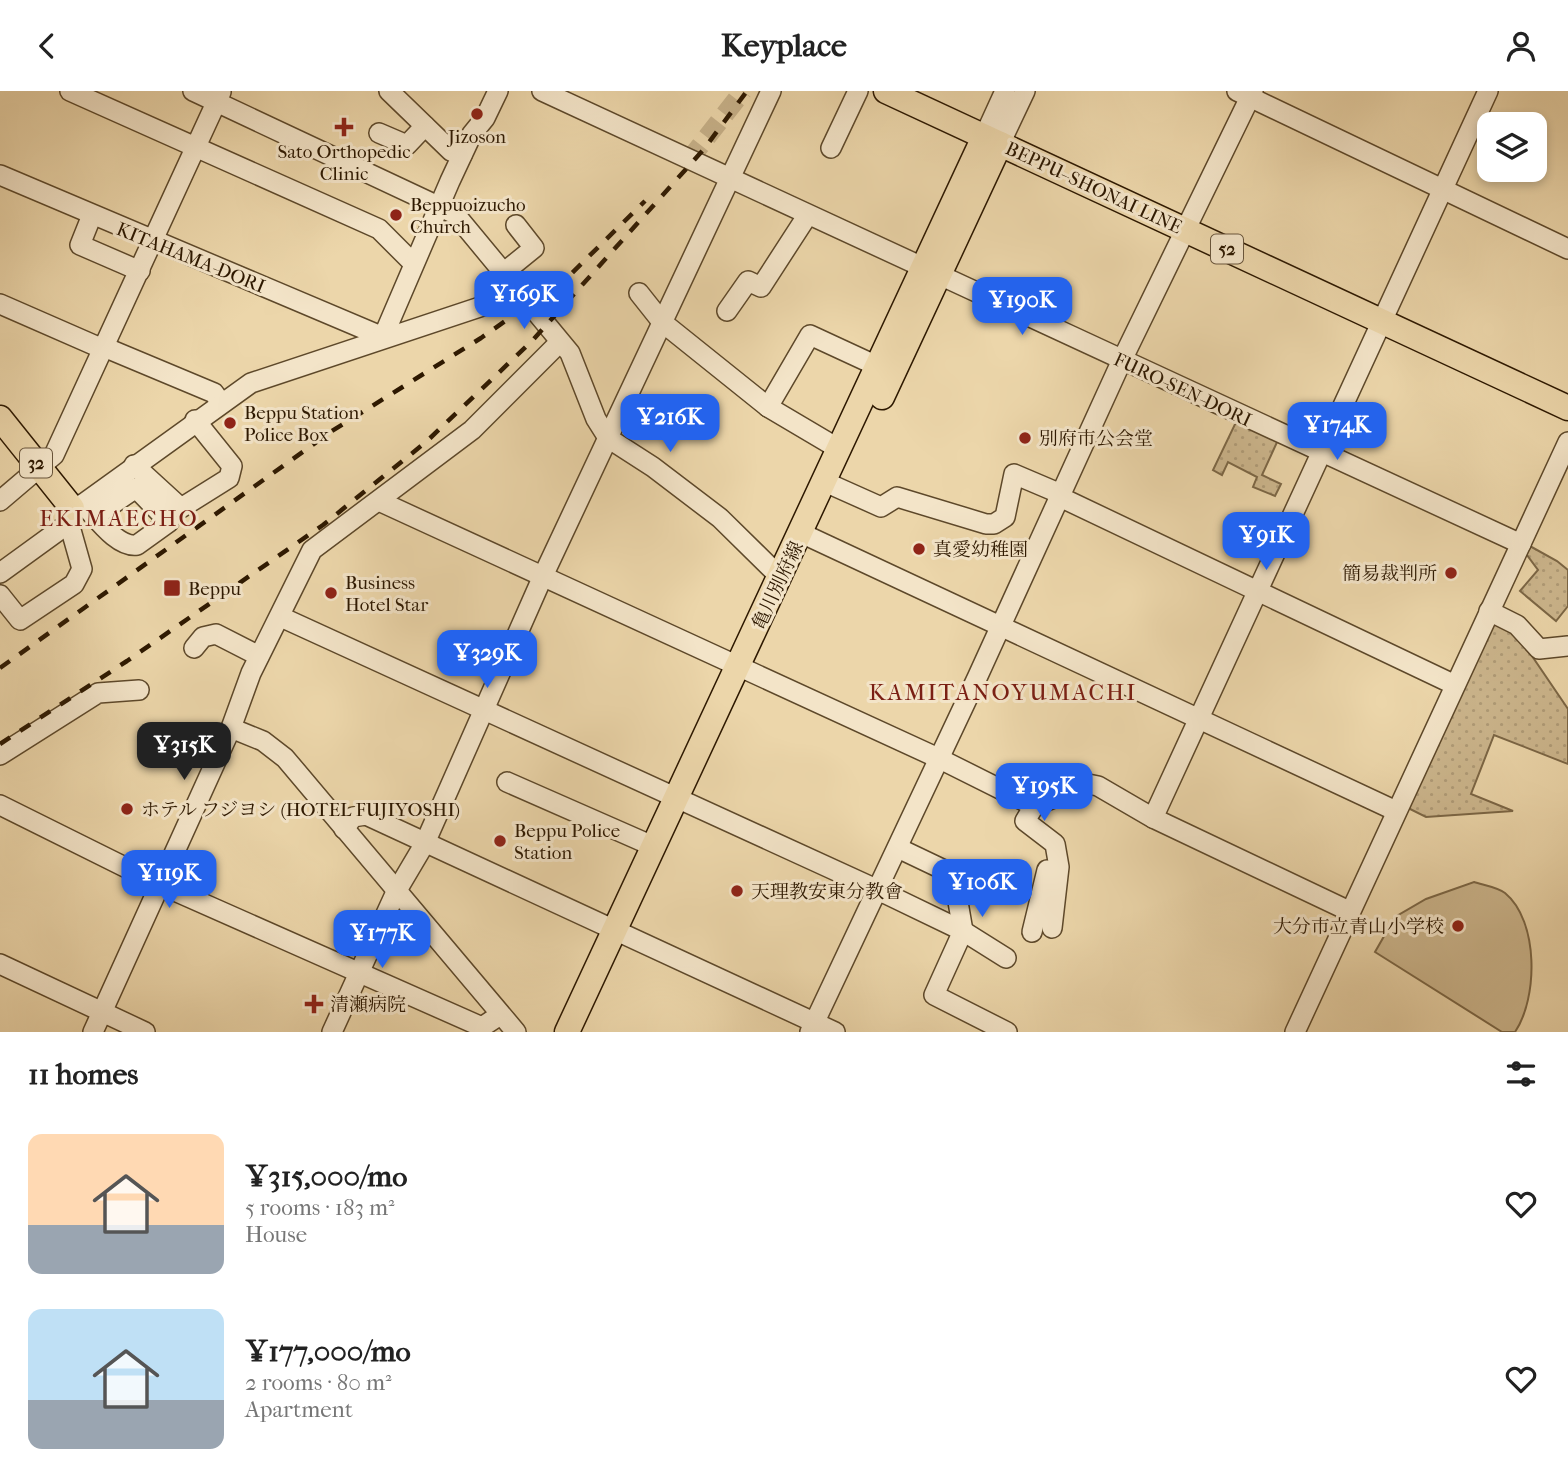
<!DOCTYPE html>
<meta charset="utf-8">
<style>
body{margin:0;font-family:"IM FELL French Canon","Noto Serif JP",serif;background:#f2f2f2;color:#222;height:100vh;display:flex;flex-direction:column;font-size:26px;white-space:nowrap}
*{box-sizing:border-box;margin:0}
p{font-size:23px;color:#767676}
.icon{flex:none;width:38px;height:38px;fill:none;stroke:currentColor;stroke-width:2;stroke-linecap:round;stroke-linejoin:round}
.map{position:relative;height:941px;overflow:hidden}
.side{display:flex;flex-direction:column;background:#fff;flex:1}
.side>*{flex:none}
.fabs{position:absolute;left:1477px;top:21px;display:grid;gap:14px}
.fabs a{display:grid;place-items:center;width:70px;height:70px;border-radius:14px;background:#fff;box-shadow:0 4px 10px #0003;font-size:35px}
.price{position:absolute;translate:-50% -60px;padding:0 16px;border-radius:14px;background:#2563eb;color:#fff;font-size:23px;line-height:46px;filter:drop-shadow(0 2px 4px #0008)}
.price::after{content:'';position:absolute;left:50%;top:42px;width:21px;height:16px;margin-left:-10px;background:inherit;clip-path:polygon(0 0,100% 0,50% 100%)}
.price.selected{background:#222;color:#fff}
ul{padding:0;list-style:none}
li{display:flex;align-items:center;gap:21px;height:175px;padding:0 28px}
li span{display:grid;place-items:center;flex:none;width:196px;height:140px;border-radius:14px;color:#555}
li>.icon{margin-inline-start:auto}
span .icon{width:84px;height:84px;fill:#fffc;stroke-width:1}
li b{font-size:30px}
h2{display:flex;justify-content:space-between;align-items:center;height:84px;padding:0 28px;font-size:30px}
header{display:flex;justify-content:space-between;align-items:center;height:91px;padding:0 28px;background:#fff;font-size:32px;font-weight:800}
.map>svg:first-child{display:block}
.park{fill:url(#park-dots);stroke:#7c6746;stroke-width:2}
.pitch{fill:#ccb68d;stroke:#7c6746;stroke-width:2}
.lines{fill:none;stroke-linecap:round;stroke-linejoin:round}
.minor-tunnel{stroke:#c6b088;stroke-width:19;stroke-dasharray:19 10;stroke-linecap:butt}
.minor-casing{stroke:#5d482a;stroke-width:22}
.major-casing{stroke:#2d1800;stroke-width:27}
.minor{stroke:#f3e4c8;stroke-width:19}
.major{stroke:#ecd6aa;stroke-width:24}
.rail{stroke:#2d1800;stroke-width:4.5;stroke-dasharray:12 12;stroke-linecap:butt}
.poi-dot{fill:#8f2418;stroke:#f3e4c8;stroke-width:2.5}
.labels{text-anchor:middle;stroke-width:6;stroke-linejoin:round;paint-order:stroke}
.shield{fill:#f3e4c8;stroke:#68553c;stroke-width:2}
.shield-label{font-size:18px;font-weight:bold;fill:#2d1800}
.poi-label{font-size:19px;fill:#2d1800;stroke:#f3e4c8;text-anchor:start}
.street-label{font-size:19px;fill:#2d1800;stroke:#f3e4c8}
.quarter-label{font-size:23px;letter-spacing:2px;fill:#7a1f14;stroke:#f3e4c8}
</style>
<header><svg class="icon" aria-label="back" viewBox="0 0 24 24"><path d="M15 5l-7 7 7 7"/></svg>Keyplace<svg class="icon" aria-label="person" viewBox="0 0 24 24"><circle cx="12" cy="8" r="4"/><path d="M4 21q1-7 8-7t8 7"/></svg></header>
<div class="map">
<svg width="1568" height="941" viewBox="0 0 1568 941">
<defs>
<pattern id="park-dots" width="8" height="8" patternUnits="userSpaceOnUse" patternTransform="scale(1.75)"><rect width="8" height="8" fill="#ccb68d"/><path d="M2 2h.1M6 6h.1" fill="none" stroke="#b09c78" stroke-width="1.8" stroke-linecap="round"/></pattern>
</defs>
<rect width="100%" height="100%" fill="#ecd6aa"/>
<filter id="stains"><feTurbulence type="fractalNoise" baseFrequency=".00286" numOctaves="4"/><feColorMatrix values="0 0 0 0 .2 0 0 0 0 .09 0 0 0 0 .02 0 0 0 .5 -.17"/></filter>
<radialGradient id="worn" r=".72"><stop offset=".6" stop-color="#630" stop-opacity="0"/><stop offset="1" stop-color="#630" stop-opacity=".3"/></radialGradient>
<g class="park">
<path d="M 1237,329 L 1278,349 L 1262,384 L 1281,393 L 1275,405 L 1253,396 L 1257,386 L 1228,371 L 1222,384 L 1213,379 Z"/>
<path d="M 1528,454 L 1557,470 L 1568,479 L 1568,515 L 1556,530 L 1520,500 L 1538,479 L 1524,460 Z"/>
<path d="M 1495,530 L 1515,540 L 1568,618 L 1568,673 L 1494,644 L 1471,703 L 1513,720 L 1426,726 L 1408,717 Z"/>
</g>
<path class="pitch" d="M 1474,791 C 1483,794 1497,796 1505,802 C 1539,830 1538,907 1515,941 L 1502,941 L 1375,861 L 1395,826 L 1426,808 Z"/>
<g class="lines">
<path class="minor-tunnel" d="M 689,69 L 743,0"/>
<g class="minor-casing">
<g id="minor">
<path d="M 70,0 L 379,138 L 413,172"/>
<path d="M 193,0 L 455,123 L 570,262 L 596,328 L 608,347 L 653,376 L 720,427 L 780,486"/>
<path d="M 389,0 L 451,60 L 462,64"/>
<path d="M 542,0 L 1521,453"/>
<path d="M 1237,0 L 1568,158"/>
<path d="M 379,42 L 407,54 L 425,35"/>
<path d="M 984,46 L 1005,0"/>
<path d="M 1000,53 L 1025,0"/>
<path d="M 831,57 L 858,0"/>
<path d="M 0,84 L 383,246"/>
<path d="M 92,124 L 80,154 L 140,180"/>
<path d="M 502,183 L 534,157 L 516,134"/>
<path d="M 639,202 L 662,231 L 768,316 L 839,358"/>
<path d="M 0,213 L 103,258"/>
<path d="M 727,220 L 748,190 L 761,196 L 807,125"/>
<path d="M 383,246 L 450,90 L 472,43 L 485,27 L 498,0"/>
<path d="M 104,256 L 214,302 L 221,312"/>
<path d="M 768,316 L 810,244 L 877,275"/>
<path d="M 134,374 L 181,417 L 229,387 L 232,375 L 195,329"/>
<path d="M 825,391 L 881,416 L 897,406 L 986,433 L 994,433 L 1005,426 L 1014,383 L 1061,403"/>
<path d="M 1060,406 L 1455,594"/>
<path d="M 0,410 L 54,364 L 221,1"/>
<path d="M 379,410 L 938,667 L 1034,715 L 1088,693 L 1098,695 L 1153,727 L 1349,820"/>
<path d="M 83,413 C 96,426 117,457 137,454 L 169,431 L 136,397 L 95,425"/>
<path d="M 801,442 L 1396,720"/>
<path d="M 0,482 L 69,432"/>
<path d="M 0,504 L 20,529 L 74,493 L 82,478 L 69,432 L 72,417 L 83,413 L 251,292 L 519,203"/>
<path d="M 1489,520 L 1517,534 L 1539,558 L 1568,555"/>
<path d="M 281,526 L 878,799 L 963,840 L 1006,867"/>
<path d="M 194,557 L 203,546 L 216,543 L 259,565"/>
<path d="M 231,637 L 263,650 L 285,667 L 516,941"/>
<path d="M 0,664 L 98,602 L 139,599"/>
<path d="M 507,691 L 655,756"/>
<path d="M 0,714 L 159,793 L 482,936 L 500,924"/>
<path d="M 1034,715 L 1025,730 L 1055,753 L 1059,776 L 1052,837"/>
<path d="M 1153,727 L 1488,0"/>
<path d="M 344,738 L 353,726 L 366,724 L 835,941"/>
<path d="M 898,757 L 963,788 L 957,805 L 963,840 L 934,904 L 1007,941"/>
<path d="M 1032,841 L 1047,779"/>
<path d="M 0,873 L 145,941"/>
<path d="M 93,941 L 231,637 L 251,582 L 312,459 L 472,339 L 559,252"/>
<path d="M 332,941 L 396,801 L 425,752 L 543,485 L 771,0"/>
<path d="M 810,941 L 977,587 L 1122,269 L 1253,0"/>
<path d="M 1295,941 L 1568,351"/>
</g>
</g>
<g class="major-casing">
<g id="major">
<path d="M 886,0 L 1568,317"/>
<path d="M 882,306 L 1000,53"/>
<path d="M 0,327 L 72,417"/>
<path d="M 567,941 L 984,46"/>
</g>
</g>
<use href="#minor" class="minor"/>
<use href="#major" class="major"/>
<g class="rail">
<path d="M 0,577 L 332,340 L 481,247 L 541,205 L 572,182 L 645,110"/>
<path d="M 0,653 L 127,570 L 323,434 L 426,351 L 532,250 L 704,58 L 747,0"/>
</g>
</g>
<g class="poi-dot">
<circle cx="477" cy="23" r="7"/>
<path d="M340.5 25.5h7v7h7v7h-7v7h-7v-7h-7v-7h7z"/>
<circle cx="396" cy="124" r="7"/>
<circle cx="230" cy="332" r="7"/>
<circle cx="1025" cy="347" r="7"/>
<circle cx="919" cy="458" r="7"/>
<circle cx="1451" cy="482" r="7"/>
<rect x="163" y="488" width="18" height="18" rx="3.5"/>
<circle cx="331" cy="502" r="7"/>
<circle cx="127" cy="718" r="7"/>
<circle cx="500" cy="750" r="7"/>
<circle cx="737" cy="800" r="7"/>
<circle cx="1458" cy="835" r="7"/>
<path d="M310.5 902.5h7v7h7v7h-7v7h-7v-7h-7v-7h7z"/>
</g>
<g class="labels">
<g class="shield">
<rect x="1211" y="143.5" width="32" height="29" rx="5"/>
<rect x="20" y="357.5" width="32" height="29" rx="5"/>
</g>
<g class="shield-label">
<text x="1227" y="164">52</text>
<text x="36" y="378">32</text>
</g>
<g class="poi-label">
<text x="477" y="52" text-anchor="middle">Jizoson</text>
<text x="344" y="67" text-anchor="middle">Sato Orthopedic<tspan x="344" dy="22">Clinic</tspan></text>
<text x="410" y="120">Beppuoizucho<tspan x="410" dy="22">Church</tspan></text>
<text x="244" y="328">Beppu Station<tspan x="244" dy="22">Police Box</tspan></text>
<text x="1039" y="354">別府市公会堂</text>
<text x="933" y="465">真愛幼稚園</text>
<text x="1437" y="489" text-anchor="end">簡易裁判所</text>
<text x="345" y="498">Business<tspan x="345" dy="22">Hotel Star</tspan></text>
<text x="188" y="504">Beppu</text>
<text x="141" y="725">ホテル フジヨシ (HOTEL FUJIYOSHI)</text>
<text x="514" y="746">Beppu Police<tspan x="514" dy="22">Station</tspan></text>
<text x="751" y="807">天理教安東分教會</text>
<text x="1444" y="842" text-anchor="end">大分市立青山小学校</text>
<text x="330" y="920">清瀬病院</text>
</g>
<g class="street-label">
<text transform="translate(1094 96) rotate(25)" y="7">BEPPU–SHONAI LINE</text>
<text transform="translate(191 166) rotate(22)" y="7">KITAHAMA-DORI</text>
<text transform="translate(1183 298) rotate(25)" y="7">FURO-SEN-DORI</text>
<text transform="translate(777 494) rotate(-65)" y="7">亀川別府線</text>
</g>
<g class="quarter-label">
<text x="119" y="435">EKIMAECHO</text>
<text x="1003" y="609">KAMITANOYUMACHI</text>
</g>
</g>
<rect width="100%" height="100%" filter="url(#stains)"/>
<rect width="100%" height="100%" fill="url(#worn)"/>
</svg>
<div class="fabs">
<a><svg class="icon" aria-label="layers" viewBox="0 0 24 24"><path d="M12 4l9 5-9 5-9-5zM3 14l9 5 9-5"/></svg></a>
</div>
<b class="price" style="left:524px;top:240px">¥169K</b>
<b class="price" style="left:1022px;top:246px">¥190K</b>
<b class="price" style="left:670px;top:363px">¥216K</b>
<b class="price" style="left:1337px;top:371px">¥174K</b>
<b class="price" style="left:1266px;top:481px">¥91K</b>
<b class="price" style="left:487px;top:599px">¥329K</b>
<b class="price selected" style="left:184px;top:691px">¥315K</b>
<b class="price" style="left:1044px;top:732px">¥195K</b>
<b class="price" style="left:169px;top:819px">¥119K</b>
<b class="price" style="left:982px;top:828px">¥106K</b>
<b class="price" style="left:382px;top:879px">¥177K</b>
</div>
<section class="side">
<h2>11 homes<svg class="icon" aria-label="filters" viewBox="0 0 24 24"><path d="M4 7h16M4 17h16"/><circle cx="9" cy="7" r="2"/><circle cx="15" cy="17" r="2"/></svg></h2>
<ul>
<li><span style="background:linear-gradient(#ffd9b3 65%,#9aa5b1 0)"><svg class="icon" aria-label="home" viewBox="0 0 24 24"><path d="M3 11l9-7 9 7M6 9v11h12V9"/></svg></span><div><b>¥315,000/mo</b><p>5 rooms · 183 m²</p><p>House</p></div><svg class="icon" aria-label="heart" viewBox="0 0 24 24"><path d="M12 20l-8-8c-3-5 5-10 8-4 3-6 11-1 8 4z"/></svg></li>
<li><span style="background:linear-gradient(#bfe0f5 65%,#9aa5b1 0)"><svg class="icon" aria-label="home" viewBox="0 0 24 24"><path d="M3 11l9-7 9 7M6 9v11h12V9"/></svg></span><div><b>¥177,000/mo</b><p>2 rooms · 80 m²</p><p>Apartment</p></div><svg class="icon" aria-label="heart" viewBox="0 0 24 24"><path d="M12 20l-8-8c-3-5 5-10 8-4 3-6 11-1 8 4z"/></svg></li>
</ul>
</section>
